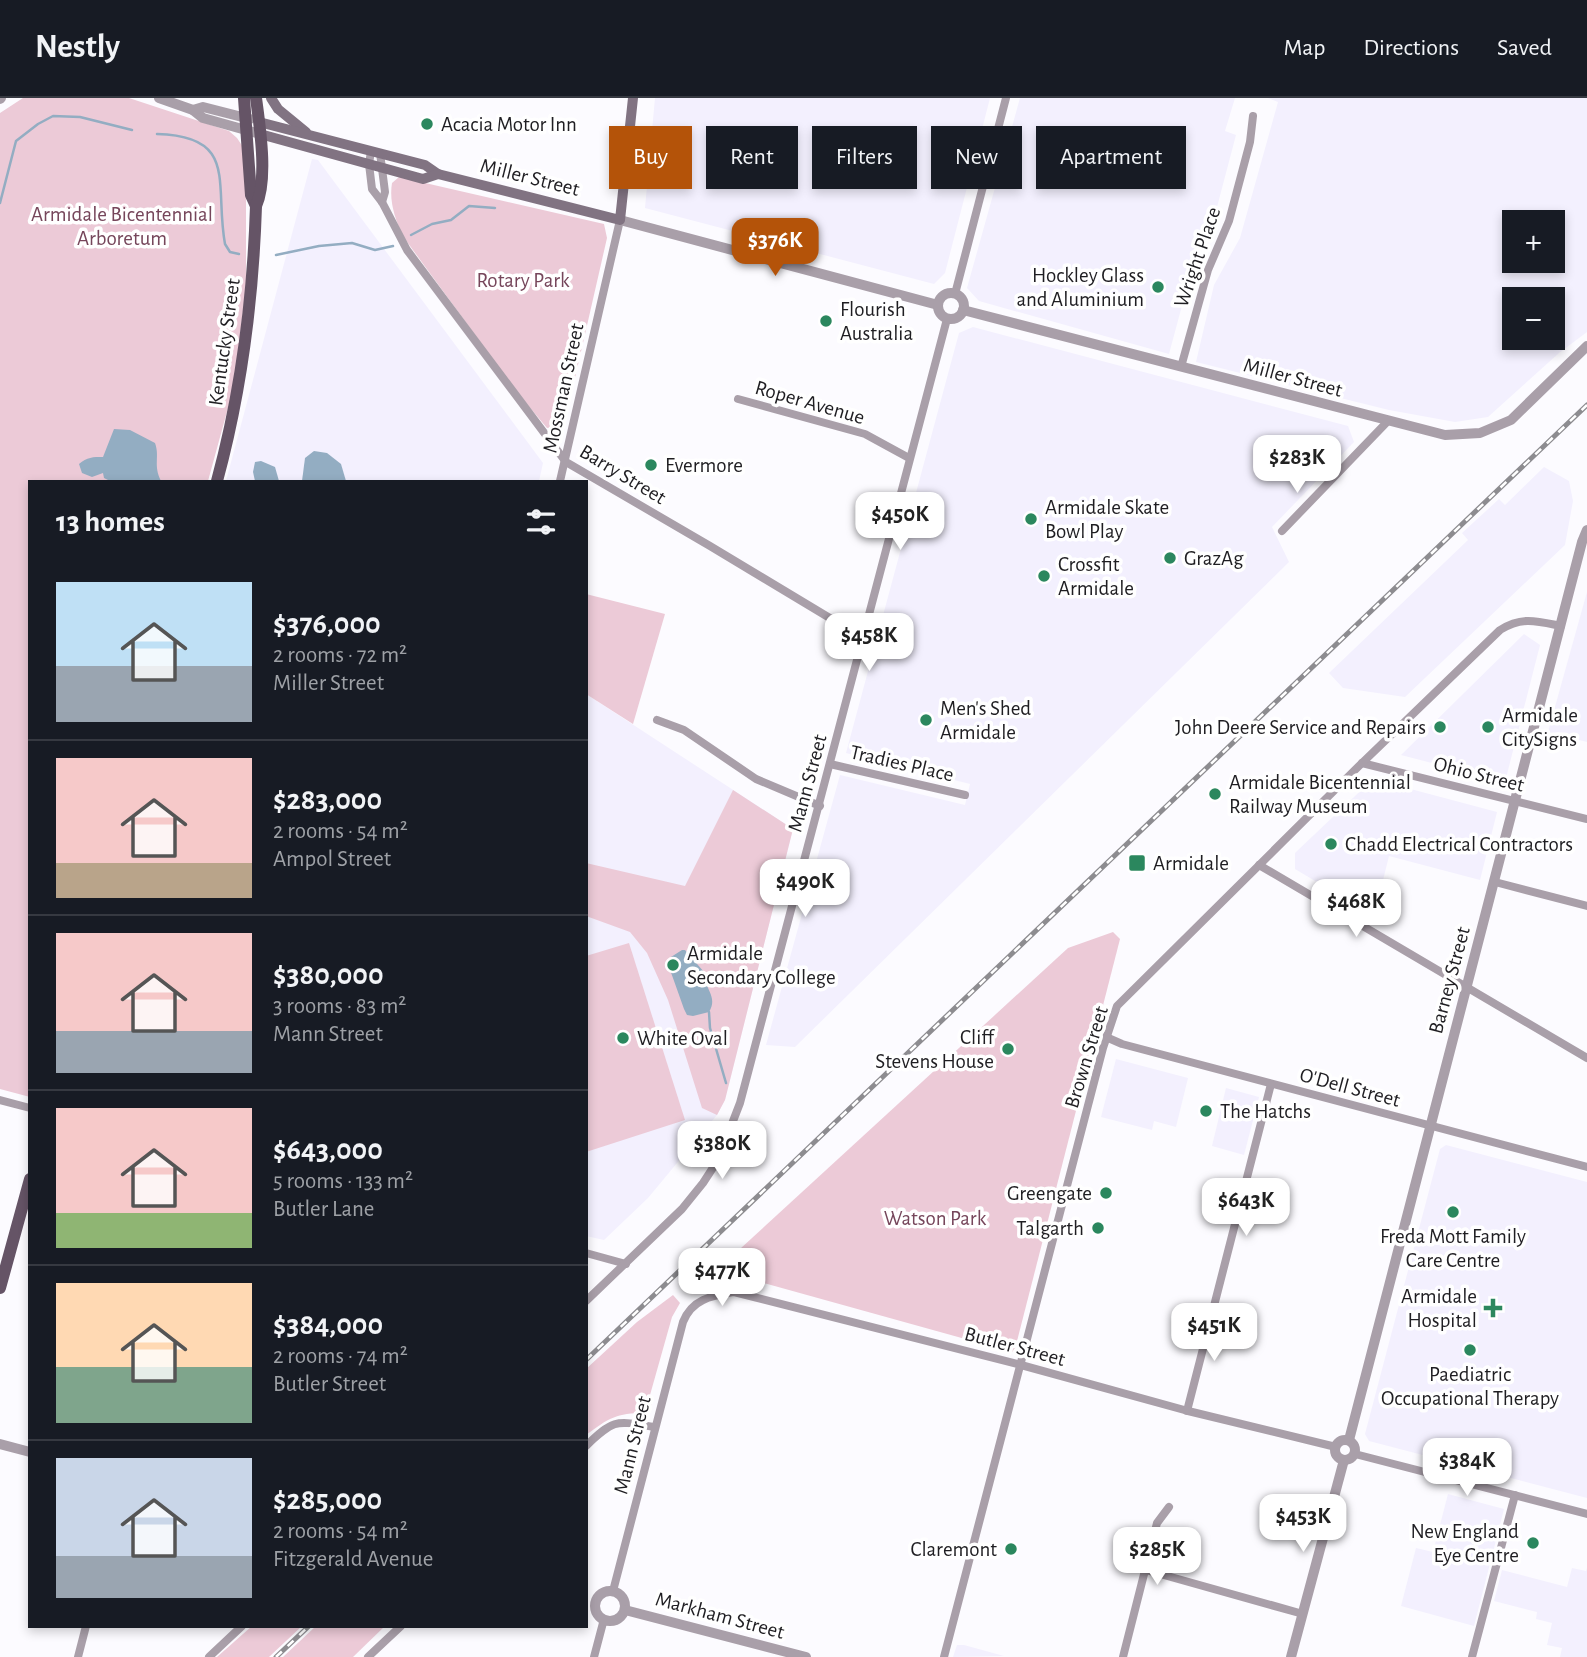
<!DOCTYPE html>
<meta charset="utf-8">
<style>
body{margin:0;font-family:"Alegreya Sans",sans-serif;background:#242831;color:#f1f3f6;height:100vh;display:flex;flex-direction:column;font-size:26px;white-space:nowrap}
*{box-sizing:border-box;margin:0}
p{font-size:23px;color:#9ea1a6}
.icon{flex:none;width:38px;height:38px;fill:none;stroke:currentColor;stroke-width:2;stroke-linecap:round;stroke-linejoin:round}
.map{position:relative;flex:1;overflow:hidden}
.details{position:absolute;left:28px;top:382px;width:560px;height:1148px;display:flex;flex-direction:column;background:#171b24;border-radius:0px;box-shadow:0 4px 10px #0003}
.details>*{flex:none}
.guide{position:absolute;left:609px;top:28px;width:665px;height:63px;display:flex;gap:14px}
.tools{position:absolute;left:1502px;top:112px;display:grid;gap:14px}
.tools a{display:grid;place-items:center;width:63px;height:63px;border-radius:0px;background:#171b24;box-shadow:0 4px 10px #0003;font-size:35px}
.price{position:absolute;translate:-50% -60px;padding:0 16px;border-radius:14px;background:#fff;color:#222;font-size:23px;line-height:46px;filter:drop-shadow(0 2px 4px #0008)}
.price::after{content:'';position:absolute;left:50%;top:42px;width:21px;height:16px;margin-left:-10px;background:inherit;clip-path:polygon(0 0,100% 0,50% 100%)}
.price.current{background:#b45309;color:#fff}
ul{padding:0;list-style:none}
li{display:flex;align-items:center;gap:21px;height:175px;padding:0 28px}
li+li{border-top:2px solid #363941}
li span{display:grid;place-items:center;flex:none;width:196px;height:140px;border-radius:0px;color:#555}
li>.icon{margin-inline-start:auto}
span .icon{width:84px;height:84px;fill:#fffc;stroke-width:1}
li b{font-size:30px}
h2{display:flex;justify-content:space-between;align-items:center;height:84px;padding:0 28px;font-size:30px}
.tag{padding:0 24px;border-radius:0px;background:#171b24;box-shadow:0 4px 10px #0003;font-size:24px;line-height:63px}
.tag.current{background:#b45309;color:#fff}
header{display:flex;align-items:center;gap:42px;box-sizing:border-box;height:98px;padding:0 35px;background:#171b24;border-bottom:2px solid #363941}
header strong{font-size:33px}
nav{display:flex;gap:38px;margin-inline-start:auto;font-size:24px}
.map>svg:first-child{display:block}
.built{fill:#f3f0fe;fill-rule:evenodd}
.green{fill:#eccad7}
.water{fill:#93adc2}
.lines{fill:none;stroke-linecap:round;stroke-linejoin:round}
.stream{stroke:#93adc2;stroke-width:2.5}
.minor{stroke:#a99fa9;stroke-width:8}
.tertiary{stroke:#a99fa9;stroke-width:10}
.secondary{stroke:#817382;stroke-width:10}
.primary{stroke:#655466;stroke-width:12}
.rail-casing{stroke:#8d8c90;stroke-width:5}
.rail{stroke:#fff;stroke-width:2.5;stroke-dasharray:8;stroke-linecap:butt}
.poi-dot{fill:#2b875e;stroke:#fff;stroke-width:2.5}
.labels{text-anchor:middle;stroke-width:7;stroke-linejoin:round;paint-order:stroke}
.poi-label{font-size:21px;fill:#1f1e22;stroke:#fff;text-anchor:start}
.street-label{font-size:21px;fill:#1f1e22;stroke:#fff}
.park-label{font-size:21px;fill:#76465b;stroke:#fff}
</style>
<header>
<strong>Nestly</strong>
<nav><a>Map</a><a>Directions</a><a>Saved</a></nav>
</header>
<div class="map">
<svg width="1587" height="1559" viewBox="0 0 1587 1559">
<rect width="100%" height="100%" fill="#fcfbff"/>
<g class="built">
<path d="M 655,0 L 990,0 L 945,175 L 934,186 L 645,110 Z"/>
<path d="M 1020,0 L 1235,0 L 1225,33 L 1236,37 L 1212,128 L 1194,163 L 1169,256 L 979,203 L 967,190 Z"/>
<path d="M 1268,0 L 1587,0 L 1587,234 L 1559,255 L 1488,319 L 1455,324 L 1389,312 L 1196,264 L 1214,187 L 1240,140 L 1266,47 L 1278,4 ZM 1552,124 L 1552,163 L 1514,163 L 1514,124 ZM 1552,201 L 1552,240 L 1514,240 L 1514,201 Z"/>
<path d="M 312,61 L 318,62 L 543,365 L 539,383 L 226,383 Z"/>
<path d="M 973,229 L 1348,328 L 1354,344 L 1272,429 L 1289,464 L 795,949 L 766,947 L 840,677 L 965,707 L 970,686 L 846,655 L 959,235 Z"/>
<path d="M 1544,369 L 1569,383 L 1573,403 L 1565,447 L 1405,599 L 1343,590 L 1329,575 L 1468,442 L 1462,435 L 1499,401 L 1505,407 Z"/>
<path d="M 1587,494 L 1587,644 L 1548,634 Z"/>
<path d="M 1524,536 L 1540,547 L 1505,684 L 1401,657 Z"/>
<path d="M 586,596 L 793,731 L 725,1002 L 717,1017 L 648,1100 L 604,1142 L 586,1138 Z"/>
<path d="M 1373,681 L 1497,714 L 1480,782 L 1389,758 L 1374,818 L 1295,771 L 1295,755 Z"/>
<path d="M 1116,961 L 1188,980 L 1176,1029 L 1154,1023 L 1152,1032 L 1101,1019 Z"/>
<path d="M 1226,990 L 1259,999 L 1244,1057 L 1212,1048 Z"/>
<path d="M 1446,1047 L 1587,1084 L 1587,1400 L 1369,1343 L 1365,1336 L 1440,1051 Z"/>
<path d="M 1448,1396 L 1504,1411 L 1474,1528 L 1401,1508 L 1416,1450 L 1433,1454 Z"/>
<path d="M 1572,1470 L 1586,1473 L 1587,1470 L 1587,1559 L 1560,1559 L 1562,1550 L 1547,1547 L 1552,1525 L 1536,1521 L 1537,1514 L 1494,1503 L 1502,1472 L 1567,1489 Z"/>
<path d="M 957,1547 L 964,1547 L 1004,1558 L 953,1559 Z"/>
</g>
<g class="green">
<path d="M 23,0 L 129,0 L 229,33 L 237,40 L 243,49 L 246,103 L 246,188 L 234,288 L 208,383 L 30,383 L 30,999 L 0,991 L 0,15 Z"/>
<path d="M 399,79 L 604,126 L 607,140 L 564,328 L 547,330 L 516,293 L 402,137 C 395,120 389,104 392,85 Z"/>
<path d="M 586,496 L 665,516 L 633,626 L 586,596 Z"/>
<path d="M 733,692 L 793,731 L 725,1002 L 717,1017 L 702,1010 L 668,902 L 647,855 L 630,834 L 586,818 L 586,765 L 685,788 Z"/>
<path d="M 1113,834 L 1120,841 L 1015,1251 L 1012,1254 L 717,1172 L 1068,850 Z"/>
<path d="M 629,845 L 685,1022 L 586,1054 L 586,858 Z"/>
<path d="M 673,1197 L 680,1205 L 672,1219 L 650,1297 L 652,1307 L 645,1315 C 616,1315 609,1320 586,1337 L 586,1271 L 637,1224 Z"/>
<path d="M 252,1528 L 302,1528 L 269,1559 L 217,1559 Z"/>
<path d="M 316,1528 L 385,1528 L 353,1559 L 283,1559 Z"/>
</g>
<g class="water">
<path d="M 114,331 L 130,332 L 155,345 C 160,359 153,367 161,383 L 110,383 L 104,380 L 103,375 L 92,379 L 82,375 L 79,366 C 87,359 93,359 103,359 Z"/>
<path d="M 314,353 L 327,355 L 341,366 L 346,383 L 302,383 L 305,360 Z"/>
<path d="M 261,363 L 275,369 L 279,383 L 255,383 L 253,374 L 255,364 Z"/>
<path d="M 682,852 L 685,852 L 704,874 C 703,889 719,899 709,914 L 693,918 L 687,917 L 684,911 L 668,866 L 671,859 Z"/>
</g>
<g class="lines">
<g class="stream">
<path d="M 157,36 C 239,38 214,86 225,146 L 230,154 L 239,156"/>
<path d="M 0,105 L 16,43 L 38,26 L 53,18 L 80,19 L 132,32"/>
<path d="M 411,137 L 432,126 L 451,122 L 469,108 L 495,110"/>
<path d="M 276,157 L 319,148 L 352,145 L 375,152 L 393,148"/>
<path d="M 709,914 L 710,930 L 726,985"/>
</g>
<g class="minor">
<path d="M 371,53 L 369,66 L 372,91 L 382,104 L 407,152 L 566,364 L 710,448 L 863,540"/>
<path d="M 380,55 L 385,94 L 382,104"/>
<path d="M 955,196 L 1006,0"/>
<path d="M 1181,269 L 1208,172 L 1229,123 L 1250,44 L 1253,18"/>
<path d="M 738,301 L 865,336 L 909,360"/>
<path d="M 560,383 L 620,122"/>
<path d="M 1282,433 L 1388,323"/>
<path d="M 657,622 L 684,632 L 756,681 L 820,708"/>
<path d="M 1362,665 L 1587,721"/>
<path d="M 830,666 L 965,697"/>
<path d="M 1259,767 L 1587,960"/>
<path d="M 1495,784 L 1587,808"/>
<path d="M 1106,939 L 1122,946 L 1587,1069"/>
<path d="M 0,1002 L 30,1010"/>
<path d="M 586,1155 L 626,1166"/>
<path d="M 586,1203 L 682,1111 L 703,1085 L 718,1062 L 740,1005 L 947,221"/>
<path d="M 1187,1313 L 1271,986"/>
<path d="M 586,1348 C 615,1320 616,1323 654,1329"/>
<path d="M 1355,1356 L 1587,1416"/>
<path d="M 1146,1472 L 1303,1516"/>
<path d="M 613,1493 L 683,1224 C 692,1201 711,1198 734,1194 L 1021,1267 L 1188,1313 L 1336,1349"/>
<path d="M 78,1559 L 86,1528"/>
<path d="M 209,1559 L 242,1528"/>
<path d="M 368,1559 L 401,1528"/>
<path d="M 594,1559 L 604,1521"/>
<path d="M 944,1559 L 1103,950 L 1117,908 L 1362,665 L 1500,532 C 1522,518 1537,523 1561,528"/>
<path d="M 1123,1559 L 1157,1425 L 1169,1409"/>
<path d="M 1472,1559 L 1515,1397"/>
</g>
<g class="tertiary">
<path d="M 159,0 L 193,12 L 203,20 L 260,36"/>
<path d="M 0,1 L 1,0"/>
<path d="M 193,12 L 203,9 L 250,21"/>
<path d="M 620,122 L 938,207"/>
<circle cx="951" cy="208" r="13"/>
<path d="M 963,212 L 1445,337 L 1480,335 L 1511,322 L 1587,248"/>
<path d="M 1349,1342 L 1582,444 L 1587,432"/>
<circle cx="1345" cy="1352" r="10"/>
<path d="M 0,1346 L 30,1354"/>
<circle cx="610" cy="1508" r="15"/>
<path d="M 625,1512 L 806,1559"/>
<path d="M 1291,1559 L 1344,1362"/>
</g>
<g class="secondary">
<path d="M 271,0 L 278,11 L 306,34"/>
<path d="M 259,24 L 425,67 L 438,76 L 620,122 L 633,0"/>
<path d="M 260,36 L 423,81 L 438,76"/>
</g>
<g class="primary">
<path d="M 244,0 L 251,97 L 256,108"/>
<path d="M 217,383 C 242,291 253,203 256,108 C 268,81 260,30 256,0"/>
<path d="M 0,1190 L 30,1081"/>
</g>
<g class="rail-casing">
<g id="rail">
<path d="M 586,1262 L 1587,307"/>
<path d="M 276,1559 L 309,1528"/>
</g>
</g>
<use href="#rail" class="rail"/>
</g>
<g class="poi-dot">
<circle cx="427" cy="26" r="7"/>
<circle cx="1158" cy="189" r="7"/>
<circle cx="826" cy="223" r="7"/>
<circle cx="651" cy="367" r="7"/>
<circle cx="1031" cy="421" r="7"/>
<circle cx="1170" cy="460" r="7"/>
<circle cx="1044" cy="478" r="7"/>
<circle cx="926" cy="622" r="7"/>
<circle cx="1440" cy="629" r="7"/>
<circle cx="1488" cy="629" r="7"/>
<circle cx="1215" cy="696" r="7"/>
<circle cx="1331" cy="746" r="7"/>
<rect x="1128" y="756" width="18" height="18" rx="3.5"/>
<circle cx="673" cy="867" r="7"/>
<circle cx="623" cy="940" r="7"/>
<circle cx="1008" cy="951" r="7"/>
<circle cx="1206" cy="1013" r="7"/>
<circle cx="1106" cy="1095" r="7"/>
<circle cx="1453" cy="1114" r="7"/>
<circle cx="1098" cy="1130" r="7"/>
<path d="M1489.5 1199.5h7v7h7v7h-7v7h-7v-7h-7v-7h7z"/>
<circle cx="1470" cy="1252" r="7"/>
<circle cx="1533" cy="1445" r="7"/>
<circle cx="1011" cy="1451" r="7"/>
</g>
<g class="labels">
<g class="poi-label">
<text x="441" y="33">Acacia Motor Inn</text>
<text x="1144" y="184" text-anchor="end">Hockley Glass<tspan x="1144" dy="24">and Aluminium</tspan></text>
<text x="840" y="218">Flourish<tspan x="840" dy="24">Australia</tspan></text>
<text x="665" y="374">Evermore</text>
<text x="1045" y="416">Armidale Skate<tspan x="1045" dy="24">Bowl Play</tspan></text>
<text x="1184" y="467">GrazAg</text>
<text x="1058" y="473">Crossfit<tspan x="1058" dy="24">Armidale</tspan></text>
<text x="940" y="617">Men's Shed<tspan x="940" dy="24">Armidale</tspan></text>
<text x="1502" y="624">Armidale<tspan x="1502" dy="24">CitySigns</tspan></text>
<text x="1426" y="636" text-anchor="end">John Deere Service and Repairs</text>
<text x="1229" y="691">Armidale Bicentennial<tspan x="1229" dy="24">Railway Museum</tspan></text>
<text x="1345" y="753">Chadd Electrical Contractors</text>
<text x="1153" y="772">Armidale</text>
<text x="687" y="862">Armidale<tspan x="687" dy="24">Secondary College</tspan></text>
<text x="994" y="946" text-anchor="end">Cliff<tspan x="994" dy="24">Stevens House</tspan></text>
<text x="637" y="947">White Oval</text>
<text x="1220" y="1020">The Hatchs</text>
<text x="1092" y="1102" text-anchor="end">Greengate</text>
<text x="1084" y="1137" text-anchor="end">Talgarth</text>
<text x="1453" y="1145" text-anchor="middle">Freda Mott Family<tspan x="1453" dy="24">Care Centre</tspan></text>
<text x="1477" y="1205" text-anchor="end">Armidale<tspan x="1477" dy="24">Hospital</tspan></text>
<text x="1470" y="1283" text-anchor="middle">Paediatric<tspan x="1470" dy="24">Occupational Therapy</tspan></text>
<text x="1519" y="1440" text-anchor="end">New England<tspan x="1519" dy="24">Eye Centre</tspan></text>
<text x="997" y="1458" text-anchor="end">Claremont</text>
</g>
<g class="street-label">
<text transform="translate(530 79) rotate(14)" y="7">Miller Street</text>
<text transform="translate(1197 159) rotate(-71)" y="7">Wright Place</text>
<text transform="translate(224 244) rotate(-82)" y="7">Kentucky Street</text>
<text transform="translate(1293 279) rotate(15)" y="7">Miller Street</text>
<text transform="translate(563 290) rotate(-78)" y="7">Mossman Street</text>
<text transform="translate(810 304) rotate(16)" y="7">Roper Avenue</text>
<text transform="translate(623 376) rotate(31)" y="7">Barry Street</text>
<text transform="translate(902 665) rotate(13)" y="7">Tradies Place</text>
<text transform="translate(1479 676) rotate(14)" y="7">Ohio Street</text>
<text transform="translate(807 685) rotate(-75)" y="7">Mann Street</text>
<text transform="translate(1449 882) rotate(-75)" y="7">Barney Street</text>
<text transform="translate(1086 959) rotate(-73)" y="7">Brown Street</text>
<text transform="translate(1350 989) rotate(15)" y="7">O'Dell Street</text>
<text transform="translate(1015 1248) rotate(15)" y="7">Butler Street</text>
<text transform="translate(632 1347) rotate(-76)" y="7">Mann Street</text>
<text transform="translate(720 1517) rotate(15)" y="7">Markham Street</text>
</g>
<g class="park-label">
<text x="122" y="123">Armidale Bicentennial<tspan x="122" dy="24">Arboretum</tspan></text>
<text x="523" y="189">Rotary Park</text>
<text x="935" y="1127">Watson Park</text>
</g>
</g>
</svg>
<div class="tools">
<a>+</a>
<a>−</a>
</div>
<b class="price current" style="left:775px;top:180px">$376K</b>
<b class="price" style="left:1297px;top:397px">$283K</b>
<b class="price" style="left:900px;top:454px">$450K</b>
<b class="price" style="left:869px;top:575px">$458K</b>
<b class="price" style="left:805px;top:821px">$490K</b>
<b class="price" style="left:1356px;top:841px">$468K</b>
<b class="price" style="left:722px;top:1083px">$380K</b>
<b class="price" style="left:1246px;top:1140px">$643K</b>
<b class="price" style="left:722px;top:1210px">$477K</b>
<b class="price" style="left:1214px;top:1265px">$451K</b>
<b class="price" style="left:1467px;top:1400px">$384K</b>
<b class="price" style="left:1303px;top:1456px">$453K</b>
<b class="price" style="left:1157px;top:1489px">$285K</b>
<div class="guide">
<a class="tag current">Buy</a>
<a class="tag">Rent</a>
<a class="tag">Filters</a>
<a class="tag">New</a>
<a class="tag">Apartment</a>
</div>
<section class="details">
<h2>13 homes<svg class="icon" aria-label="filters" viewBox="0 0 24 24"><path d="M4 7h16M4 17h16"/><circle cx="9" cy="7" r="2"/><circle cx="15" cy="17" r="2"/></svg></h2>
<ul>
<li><span style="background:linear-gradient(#bfe0f5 60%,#9aa5b1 0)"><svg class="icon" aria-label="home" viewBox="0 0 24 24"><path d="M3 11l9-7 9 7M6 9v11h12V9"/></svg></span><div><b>$376,000</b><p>2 rooms · 72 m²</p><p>Miller Street</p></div></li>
<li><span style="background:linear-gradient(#f6c9c9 75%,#b9a48a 0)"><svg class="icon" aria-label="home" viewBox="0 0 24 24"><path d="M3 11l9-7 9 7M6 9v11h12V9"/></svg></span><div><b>$283,000</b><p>2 rooms · 54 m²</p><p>Ampol Street</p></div></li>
<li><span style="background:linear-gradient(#f6c9c9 70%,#9aa5b1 0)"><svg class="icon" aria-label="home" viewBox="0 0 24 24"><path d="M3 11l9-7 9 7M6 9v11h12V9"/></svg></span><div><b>$380,000</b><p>3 rooms · 83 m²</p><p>Mann Street</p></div></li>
<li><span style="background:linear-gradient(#f6c9c9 75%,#8fb573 0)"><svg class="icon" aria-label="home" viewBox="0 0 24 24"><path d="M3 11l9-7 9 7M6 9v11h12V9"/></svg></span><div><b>$643,000</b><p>5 rooms · 133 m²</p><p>Butler Lane</p></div></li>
<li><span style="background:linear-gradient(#ffd9b3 60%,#7fa58c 0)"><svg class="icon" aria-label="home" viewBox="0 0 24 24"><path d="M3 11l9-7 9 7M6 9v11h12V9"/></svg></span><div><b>$384,000</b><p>2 rooms · 74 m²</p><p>Butler Street</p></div></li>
<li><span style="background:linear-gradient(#c9d6e8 70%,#9aa5b1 0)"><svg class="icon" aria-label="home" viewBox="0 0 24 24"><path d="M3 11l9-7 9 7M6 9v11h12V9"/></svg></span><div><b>$285,000</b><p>2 rooms · 54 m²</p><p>Fitzgerald Avenue</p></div></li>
</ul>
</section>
</div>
